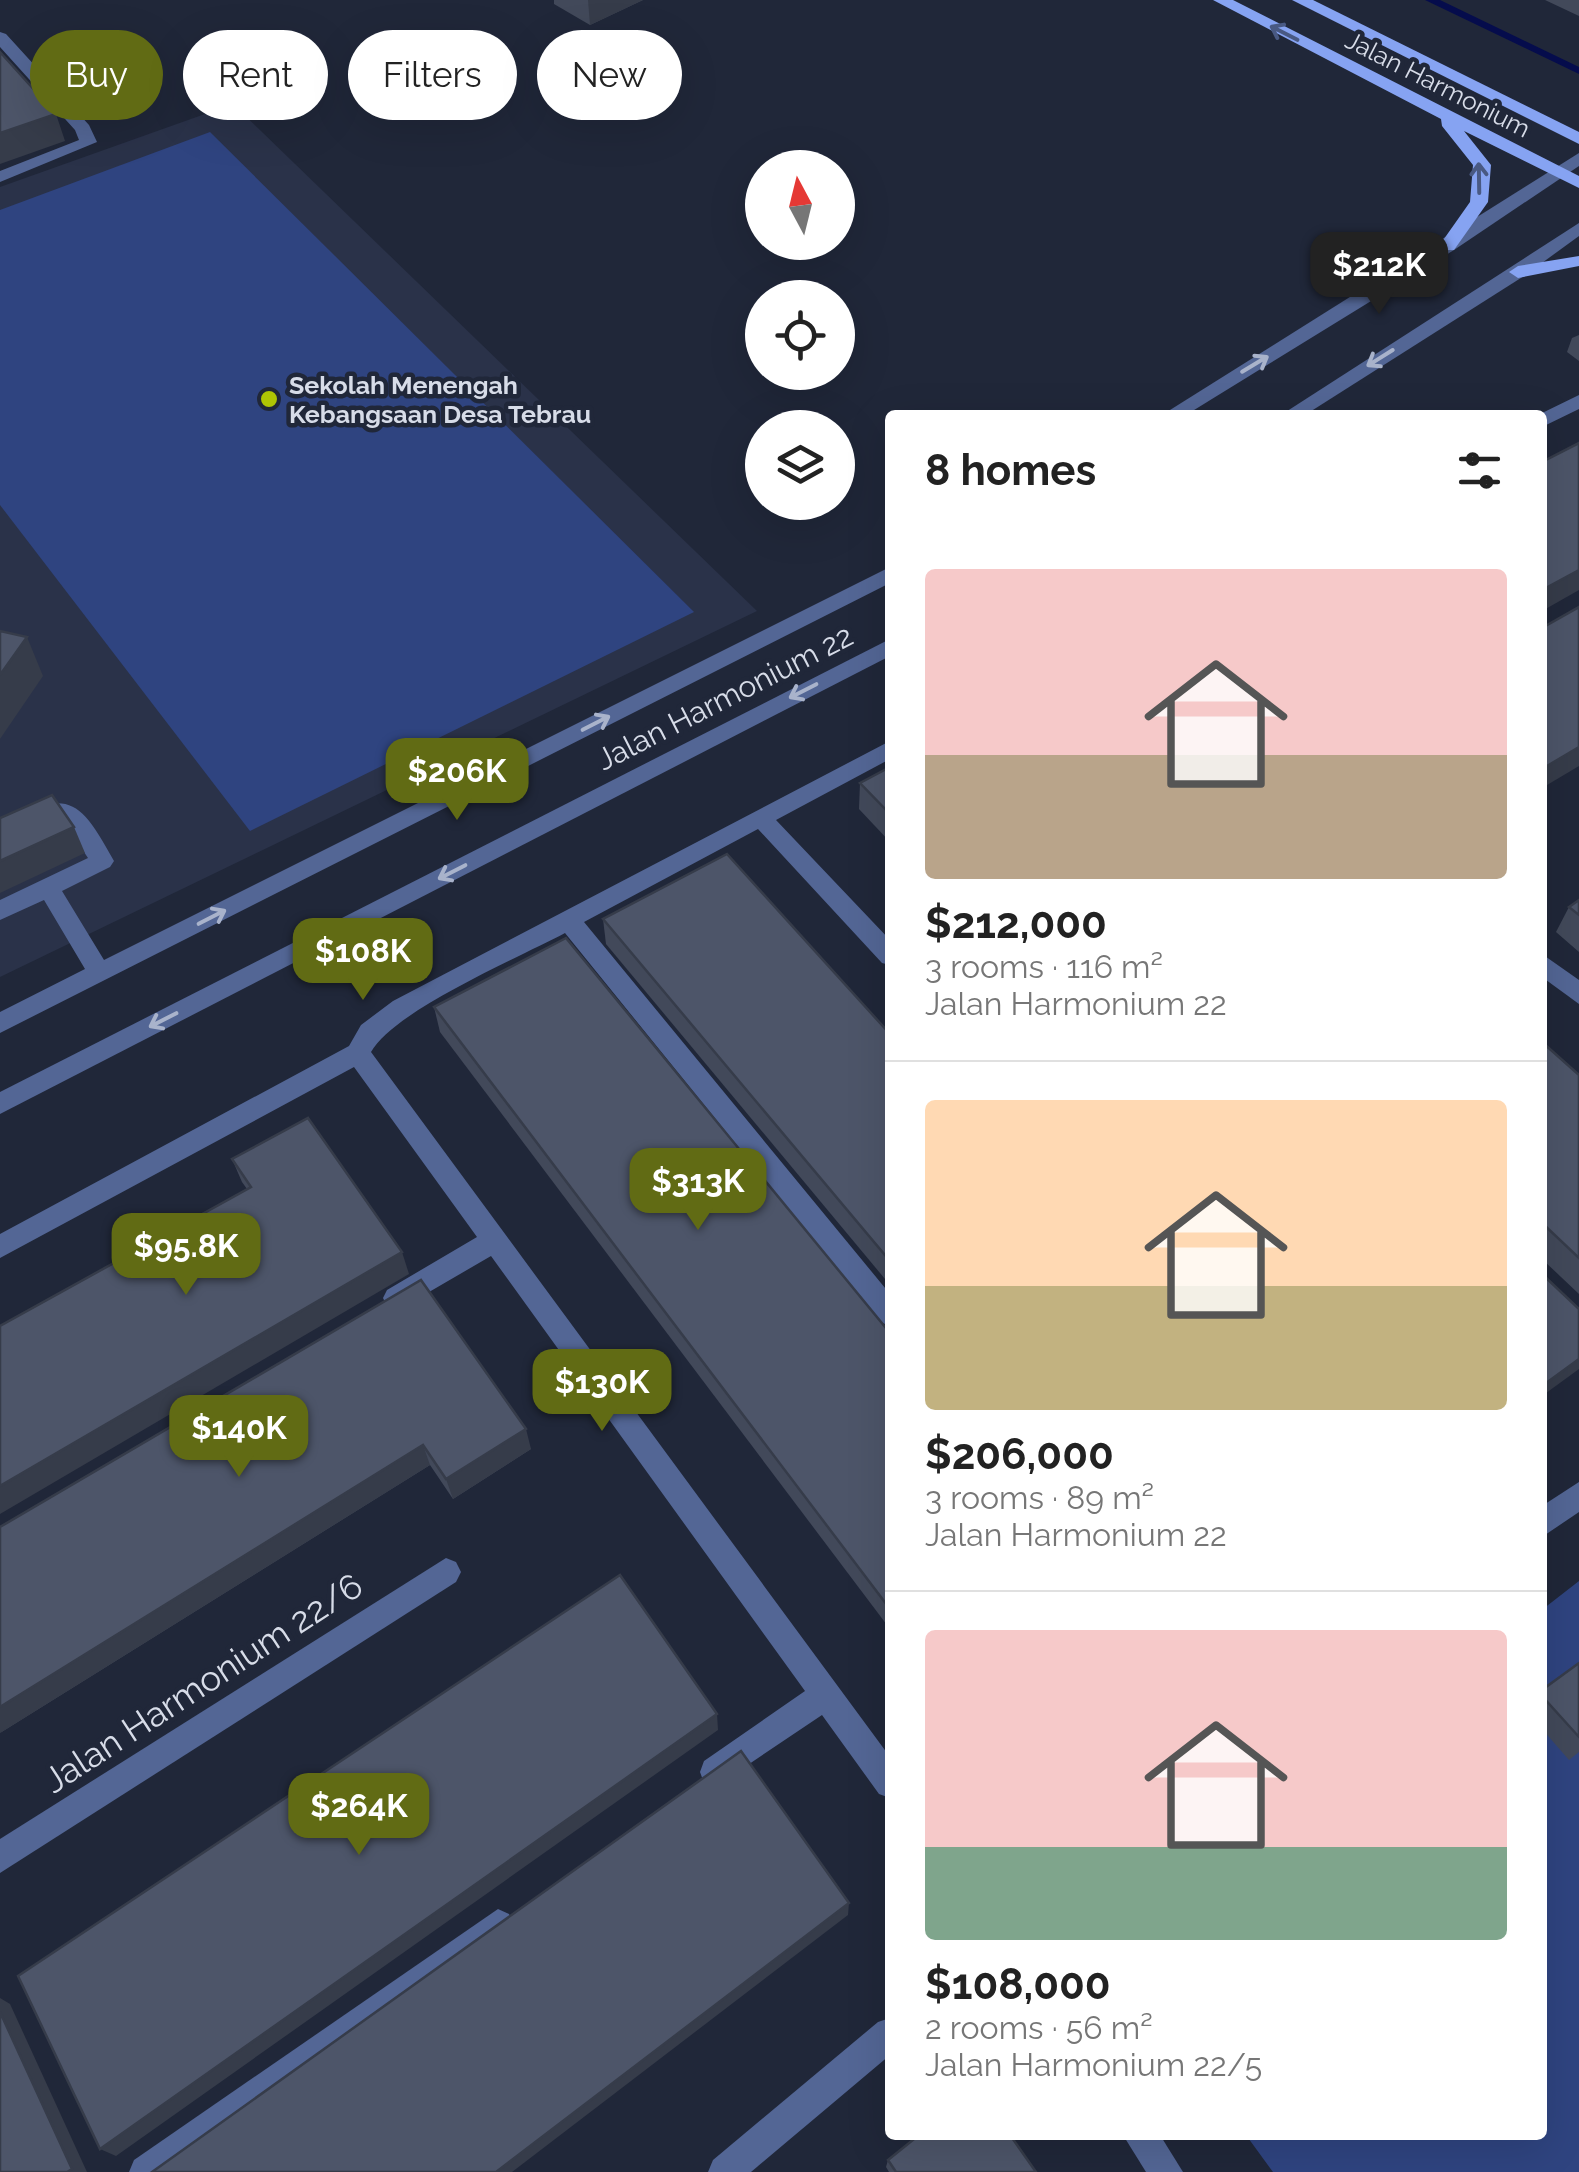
<!DOCTYPE html>
<meta charset="utf-8">
<style>
body{margin:0;font-family:Raleway,sans-serif;background:#f2f2f2;color:#222;height:100vh;display:flex;flex-direction:column;font-size:38px;white-space:nowrap}
*{box-sizing:border-box;margin:0}
p{font-size:32px;color:#767676}
.icon{flex:none;width:55px;height:55px;fill:none;stroke:currentColor;stroke-width:2;stroke-linecap:round;stroke-linejoin:round}
.map{position:relative;flex:1;overflow:hidden}
.sheet{position:absolute;left:885px;top:410px;width:662px;height:1730px;display:flex;flex-direction:column;background:#fff;border-radius:10px;box-shadow:0 10px 40px #0002}
.sheet>*{flex:none}
.guide{position:absolute;left:30px;top:30px;width:705px;height:90px;display:flex;gap:20px}
.needle{width:65px;rotate:353deg}
.buttons{position:absolute;left:745px;top:150px;display:grid;gap:20px}
.buttons a{display:grid;place-items:center;width:110px;height:110px;border-radius:50%;background:#fff;box-shadow:0 10px 40px #0002;font-size:50px}
.price{position:absolute;translate:-50% -85px;padding:0 22px;border-radius:20px;background:#616b14;color:#fff;font-size:32px;line-height:65px;filter:drop-shadow(0 2px 5px #0008)}
.price::after{content:'';position:absolute;left:50%;top:60px;width:30px;height:22px;margin-left:-15px;background:inherit;clip-path:polygon(0 0,100% 0,50% 100%)}
.price.selected{background:#222;color:#fff}
ul{padding:0;list-style:none}
li{display:grid;align-content:center;gap:20px;height:530px;padding:0 40px}
li+li{border-top:2px solid #e0e0e0}
li span{display:grid;place-items:center;height:310px;border-radius:10px;color:#555}
li>.icon{margin-inline-start:auto}
span .icon{width:180px;height:180px;fill:#fffc;stroke-width:1}
li b{font-size:42px}
h2{display:flex;justify-content:space-between;align-items:center;height:120px;padding:0 40px;font-size:42px}
.chip{padding:0 35px;border-radius:45px;background:#fff;box-shadow:0 10px 40px #0002;font-size:35px;line-height:90px}
.chip.selected{background:#616b14;color:#fff}
.map>svg:first-child{display:block}
.built{fill:#2a3249}
.green{fill:#2f4480}
.lines{fill:none;stroke-linecap:round;stroke-linejoin:round}
.stream{fill:#050c4c;fill-rule:evenodd}
.minor{fill:#536695;fill-rule:evenodd}
.major{fill:#86a3f2;fill-rule:evenodd}
.wall{fill:#42495a}
.shaded-wall{fill:#363c4a}
.building{fill:#4d5569;stroke:#363c4a;stroke-width:2.5}
.oneway{stroke:#495983}
.oneway2{stroke:#a9b3cb}
.poi-dot{fill:#afc504;stroke:#202739;stroke-width:4}
.labels{text-anchor:middle;stroke-width:9;stroke-linejoin:round;paint-order:stroke}
.far-street-label{font-size:25px;fill:#d7dce8;stroke:#202739}
.far-poi-label{font-size:25px;font-weight:bold;fill:#d7dce8;stroke:#202739;text-anchor:start}
.street-label{font-size:30px;fill:#d7dce8;stroke:#202739}
.near-street-label{font-size:35px;fill:#d7dce8;stroke:#202739}
</style>
<div class="map">
<svg width="1579" height="2172" viewBox="0 0 1579 2172">
<rect width="100%" height="100%" fill="#202739"/>
<path class="built" d="M 233,104 L 757,611 L 0,977 L 0,187 Z"/>
<g class="green">
<path d="M 210,132 L 694,612 L 250,831 L 0,505 L 0,210 Z"/>
<path d="M 1579,1581 L 1579,2172 L 1273,2172 L 1246,2135 L 1542,2135 L 1543,1609 Z"/>
</g>
<g class="lines">
<path class="stream" d="M 1425,0 L 1440,0 L 1579,67 L 1579,74 Z"/>
<g class="minor">
<path d="M 0,32 L 6,34 L 89,125 L 97,142 L 0,182 L 0,171 L 79,140 L 75,130 L 0,47 Z"/>
<path d="M 1579,153 L 1579,166 L 1454,250 L 1186,415 L 1162,415 Z"/>
<path d="M 1579,223 L 1579,236 L 1524,276 L 1305,415 L 1281,415 Z"/>
<path d="M 1579,395 L 1579,409 L 1542,427 L 1542,415 L 1538,415 Z"/>
<path d="M 890,567 L 890,583 L 0,1033 L 0,1012 L 85,969 L 44,900 L 0,920 L 0,900 L 88,858 L 62,819 L 39,824 L 0,841 L 0,822 C 69,790 78,796 114,861 L 110,867 L 62,891 L 104,960 Z"/>
<path d="M 890,639 L 890,656 L 0,1114 L 0,1092 Z"/>
<path d="M 890,741 L 890,759 L 776,820 L 890,940 L 890,965 L 882,963 L 758,829 L 584,922 L 890,1294 L 890,1326 L 880,1322 L 565,933 C 518,958 395,1010 371,1052 L 890,1757 L 890,1798 L 879,1794 L 822,1715 L 715,1787 L 704,1783 L 700,1772 L 704,1761 L 805,1691 L 491,1256 L 405,1306 L 396,1310 L 387,1306 L 383,1298 L 387,1290 L 477,1237 L 354,1067 L 0,1258 L 0,1234 L 349,1046 L 361,1025 L 393,1001 Z"/>
<path d="M 1542,954 L 1579,980 L 1579,1004 L 1542,977 Z"/>
<path d="M 1579,1482 L 1579,1512 L 1542,1537 L 1542,1506 Z"/>
<path d="M 446,1558 L 456,1562 L 461,1572 L 456,1582 L 0,1873 L 0,1839 Z"/>
<path d="M 498,1909 L 509,1914 L 514,1925 L 509,1936 L 175,2172 L 129,2172 L 134,2160 Z"/>
<path d="M 890,2018 L 890,2055 L 751,2172 L 708,2172 L 713,2160 L 878,2022 Z"/>
<path d="M 1123,2135 L 1160,2135 L 1183,2172 L 1146,2172 Z"/>
</g>
<g class="major">
<path d="M 1213,0 L 1233,0 L 1579,176 L 1579,188 L 1464,131 L 1491,165 L 1488,202 L 1454,250 L 1442,250 L 1439,246 L 1470,202 L 1473,165 L 1442,126 L 1441,119 Z"/>
<path d="M 1292,0 L 1313,0 L 1579,132 L 1579,144 Z"/>
<path d="M 1579,256 L 1579,266 L 1518,278 L 1509,272 L 1518,266 Z"/>
</g>
</g>
<g class="wall">
<path d="M 554,0 L 643,0 L 590,25 L 554,4 Z"/>
<path d="M 1545,0 L 1579,0 L 1579,16 Z"/>
<path d="M 1579,335 L 1579,361 L 1567,352 L 1572,338 Z"/>
<path d="M 890,767 L 890,842 L 859,809 L 860,783 Z"/>
<path d="M 1579,900 L 1579,952 L 1556,932 L 1569,907 Z"/>
<path d="M 603,919 L 890,1034 L 890,1285 L 606,944 Z"/>
<path d="M 434,1007 L 890,1333 L 890,1629 L 440,1032 Z"/>
<path d="M 1542,1042 L 1579,1075 L 1579,1294 L 1542,1259 Z"/>
<path d="M 232,1159 L 409,1274 L 247,1189 L 242,1182 Z"/>
<path d="M 421,1280 L 531,1449 L 453,1499 L 430,1465 L 0,1733 Z"/>
<path d="M 1579,1663 L 1579,1752 L 1569,1760 L 1542,1729 L 1542,1690 Z"/>
<path d="M 888,2160 L 1036,2172 L 889,2172 L 886,2167 Z"/>
</g>
<g class="shaded-wall">
<path d="M 588,0 L 643,0 L 590,25 Z"/>
<path d="M 56,114 L 65,141 L 0,164 L 0,133 Z"/>
<path d="M 1579,570 L 1579,590 L 1542,611 L 1542,590 Z"/>
<path d="M 27,637 L 43,676 L 0,739 L 0,675 Z"/>
<path d="M 1579,747 L 1579,766 L 1542,788 L 1542,769 Z"/>
<path d="M 74,827 L 85,853 L 0,893 L 0,861 Z"/>
<path d="M 402,1252 L 409,1274 L 0,1514 L 0,1486 Z"/>
<path d="M 1579,1359 L 1579,1369 L 1542,1396 L 1542,1386 Z"/>
<path d="M 526,1429 L 531,1449 L 453,1499 L 446,1479 Z"/>
<path d="M 423,1445 L 430,1465 L 0,1733 L 0,1707 Z"/>
<path d="M 717,1714 L 718,1730 L 116,2156 L 100,2149 Z"/>
<path d="M 849,1903 L 848,1915 L 512,2172 L 496,2172 Z"/>
<path d="M 0,1998 L 10,2004 L 87,2172 L 67,2172 L 0,2012 Z"/>
</g>
<g class="building">
<path d="M 0,52 L 56,114 L 0,133 Z"/>
<path d="M 1579,443 L 1579,570 L 1542,590 L 1542,462 Z"/>
<path d="M 1579,607 L 1579,747 L 1542,769 L 1542,628 Z"/>
<path d="M 0,631 L 27,637 L 0,675 Z"/>
<path d="M 890,767 L 890,814 L 860,783 Z"/>
<path d="M 52,795 L 74,827 L 0,861 L 0,818 Z"/>
<path d="M 727,854 L 890,1034 L 890,1261 L 603,919 Z"/>
<path d="M 1579,900 L 1579,915 L 1569,907 Z"/>
<path d="M 566,938 L 890,1333 L 890,1609 L 434,1007 Z"/>
<path d="M 1542,1042 L 1579,1075 L 1579,1258 L 1542,1223 Z"/>
<path d="M 308,1118 L 402,1252 L 0,1486 L 0,1326 L 251,1187 L 232,1159 Z"/>
<path d="M 1542,1274 L 1579,1309 L 1579,1359 L 1542,1386 Z"/>
<path d="M 421,1280 L 526,1429 L 446,1479 L 423,1445 L 0,1707 L 0,1527 Z"/>
<path d="M 620,1575 L 717,1714 L 100,2149 L 18,1976 Z"/>
<path d="M 1579,1663 L 1579,1737 L 1542,1696 L 1542,1690 Z"/>
<path d="M 741,1751 L 849,1903 L 496,2172 L 152,2172 Z"/>
<path d="M 0,2012 L 72,2169 L 67,2172 L 0,2172 Z"/>
<path d="M 919,2135 L 1010,2135 L 1036,2172 L 896,2172 L 888,2160 Z"/>
</g>
<defs><path id="oneway-shaft" d="M-6 0H5M1.5-3L5.5 0L1.5 3" fill="none" stroke-width="1.6" stroke-linecap="round" stroke-linejoin="round" transform="scale(2.5)"/></defs>
<g class="oneway">
<use href="#oneway-shaft" transform="translate(1284 33) rotate(-153)"/>
<use href="#oneway-shaft" transform="translate(1479 178) rotate(-91)"/>
</g>
<g class="oneway2">
<use href="#oneway-shaft" transform="translate(1380 358) rotate(148)"/>
<use href="#oneway-shaft" transform="translate(1255 364) rotate(-31)"/>
<use href="#oneway-shaft" transform="translate(803 691) rotate(153)"/>
<use href="#oneway-shaft" transform="translate(596 723) rotate(-27)"/>
<use href="#oneway-shaft" transform="translate(452 872) rotate(153)"/>
<use href="#oneway-shaft" transform="translate(212 917) rotate(-27)"/>
<use href="#oneway-shaft" transform="translate(163 1020) rotate(153)"/>
</g>
<circle class="poi-dot" cx="269" cy="399" r="10"/>
<g class="labels">
<g class="far-street-label">
<text transform="translate(1438 84) rotate(27)" y="9">Jalan Harmonium</text>
</g>
<g class="far-poi-label">
<text x="289" y="394">Sekolah Menengah<tspan x="289" dy="29">Kebangsaan Desa Tebrau</tspan></text>
</g>
<g class="street-label">
<text transform="translate(725 698) rotate(-27)" y="10">Jalan Harmonium 22</text>
</g>
<g class="near-street-label">
<text transform="translate(203 1683) rotate(-33)" y="12">Jalan Harmonium 22/6</text>
</g>
</g>
</svg>
<div class="buttons">
<a><svg class="needle" viewBox="-14 -14 28 28"><path d="M0-13l5 13h-10z" fill="#e53935"/><path d="M0 13l5-13h-10z" fill="#767676"/></svg></a>
<a><svg class="icon" aria-label="locate" viewBox="0 0 24 24"><circle cx="12" cy="12" r="6"/><path d="M12 2v4M12 18v4M2 12h4M18 12h4"/></svg></a>
<a><svg class="icon" aria-label="layers" viewBox="0 0 24 24"><path d="M12 4l9 5-9 5-9-5zM3 14l9 5 9-5"/></svg></a>
</div>
<b class="price selected" style="left:1379px;top:317px">$212K</b>
<b class="price" style="left:457px;top:823px">$206K</b>
<b class="price" style="left:363px;top:1003px">$108K</b>
<b class="price" style="left:698px;top:1233px">$313K</b>
<b class="price" style="left:186px;top:1298px">$95.8K</b>
<b class="price" style="left:602px;top:1434px">$130K</b>
<b class="price" style="left:239px;top:1480px">$140K</b>
<b class="price" style="left:359px;top:1858px">$264K</b>
<div class="guide">
<a class="chip selected">Buy</a>
<a class="chip">Rent</a>
<a class="chip">Filters</a>
<a class="chip">New</a>
</div>
<section class="sheet">
<h2>8 homes<svg class="icon" aria-label="filters" viewBox="0 0 24 24"><path d="M4 7h16M4 17h16"/><circle cx="9" cy="7" r="2"/><circle cx="15" cy="17" r="2"/></svg></h2>
<ul>
<li><span style="background:linear-gradient(#f6c9c9 60%,#b9a48a 0)"><svg class="icon" aria-label="home" viewBox="0 0 24 24"><path d="M3 11l9-7 9 7M6 9v11h12V9"/></svg></span><div><b>$212,000</b><p>3 rooms · 116 m²</p><p>Jalan Harmonium 22</p></div></li>
<li><span style="background:linear-gradient(#ffd9b3 60%,#c2b280 0)"><svg class="icon" aria-label="home" viewBox="0 0 24 24"><path d="M3 11l9-7 9 7M6 9v11h12V9"/></svg></span><div><b>$206,000</b><p>3 rooms · 89 m²</p><p>Jalan Harmonium 22</p></div></li>
<li><span style="background:linear-gradient(#f6c9c9 70%,#7fa58c 0)"><svg class="icon" aria-label="home" viewBox="0 0 24 24"><path d="M3 11l9-7 9 7M6 9v11h12V9"/></svg></span><div><b>$108,000</b><p>2 rooms · 56 m²</p><p>Jalan Harmonium 22/5</p></div></li>
</ul>
</section>
</div>
